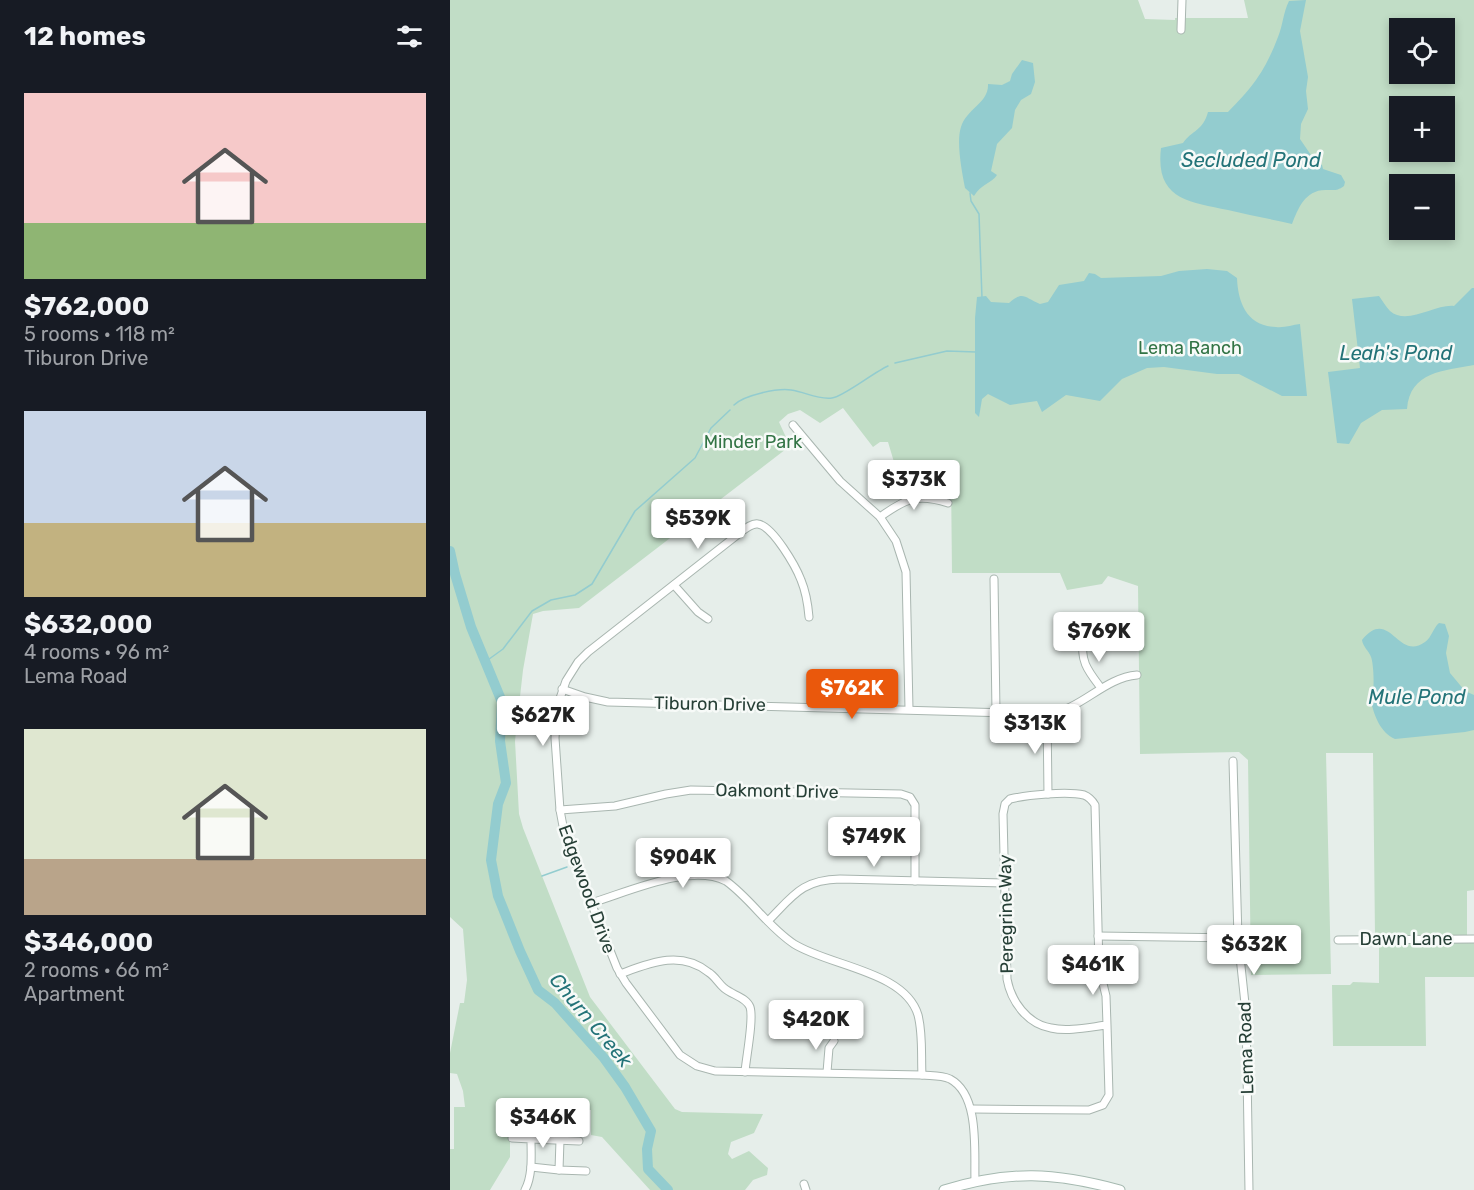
<!DOCTYPE html>
<meta charset="utf-8">
<style>
body{margin:0;font-family:Rubik,sans-serif;background:#20242c;color:#f1f3f6;height:100vh;display:flex;flex-direction:column;font-size:22px;white-space:nowrap}
*{box-sizing:border-box;margin:0}
p{font-size:20px;color:#9ea1a6}
.icon{flex:none;width:33px;height:33px;fill:none;stroke:currentColor;stroke-width:2;stroke-linecap:round;stroke-linejoin:round}
.map{position:relative;flex:1;overflow:hidden}
.sheet{display:flex;flex-direction:column;background:#171b24;width:450px}
.sheet>*{flex:none}
.controls{position:absolute;left:939px;top:18px;display:grid;gap:12px}
.controls a{display:grid;place-items:center;width:66px;height:66px;border-radius:0px;background:#171b24;box-shadow:0 3px 9px #0003;font-size:30px}
.price{position:absolute;translate:-50% -51px;padding:0 14px;border-radius:6px;background:#fff;color:#222;font-size:20px;line-height:39px;filter:drop-shadow(0 2px 3px #0008)}
.price::after{content:'';position:absolute;left:50%;top:36px;width:18px;height:14px;margin-left:-9px;background:inherit;clip-path:polygon(0 0,100% 0,50% 100%)}
.price.active{background:#ea580c;color:#fff}
ul{padding:0;list-style:none}
li{display:grid;align-content:center;gap:12px;height:318px;padding:0 24px}
li span{display:grid;place-items:center;height:186px;border-radius:0px;color:#555}
li>.icon{margin-inline-start:auto}
span .icon{width:108px;height:108px;fill:#fffc;stroke-width:1}
li b{font-size:26px}
h2{display:flex;justify-content:space-between;align-items:center;height:72px;padding:0 24px;font-size:26px}
main{display:flex;flex:1;min-height:0}
.map>svg:first-child{display:block}
.green{fill:#c1ddc6;fill-rule:evenodd}
.water{fill:#93cccf}
.lines{fill:none;stroke-linecap:round;stroke-linejoin:round}
.stream{stroke:#93cccf;stroke-width:1.5}
.river{stroke:#93cccf;stroke-width:10}
.minor-casing{stroke:#a9b6b0;stroke-width:9}
.secondary-casing{stroke:#a5b9b0;stroke-width:11}
.minor{stroke:#fff;stroke-width:7}
.secondary{stroke:#fff;stroke-width:9}
.labels{text-anchor:middle;stroke-width:5;stroke-linejoin:round;paint-order:stroke}
.park-label{font-size:18px;fill:#327445;stroke:#f7faf8}
.street-label{font-size:18px;fill:#263f36;stroke:#f7faf8}
.water-label{font-size:20px;font-style:italic;fill:#237378;stroke:#f7faf8}
</style>
<main>
<section class="sheet">
<h2>12 homes<svg class="icon" aria-label="filters" viewBox="0 0 24 24"><path d="M4 7h16M4 17h16"/><circle cx="9" cy="7" r="2"/><circle cx="15" cy="17" r="2"/></svg></h2>
<ul>
<li><span style="background:linear-gradient(#f6c9c9 70%,#8fb573 0)"><svg class="icon" aria-label="home" viewBox="0 0 24 24"><path d="M3 11l9-7 9 7M6 9v11h12V9"/></svg></span><div><b>$762,000</b><p>5 rooms · 118 m²</p><p>Tiburon Drive</p></div></li>
<li><span style="background:linear-gradient(#c9d6e8 60%,#c2b280 0)"><svg class="icon" aria-label="home" viewBox="0 0 24 24"><path d="M3 11l9-7 9 7M6 9v11h12V9"/></svg></span><div><b>$632,000</b><p>4 rooms · 96 m²</p><p>Lema Road</p></div></li>
<li><span style="background:linear-gradient(#dfe7d0 70%,#b9a48a 0)"><svg class="icon" aria-label="home" viewBox="0 0 24 24"><path d="M3 11l9-7 9 7M6 9v11h12V9"/></svg></span><div><b>$346,000</b><p>2 rooms · 66 m²</p><p>Apartment</p></div></li>
</ul>
</section>
<div class="map">
<svg width="1024" height="1190" viewBox="0 0 1024 1190">
<rect width="100%" height="100%" fill="#e6eeea"/>
<g class="green">
<path d="M 0,0 L 688,0 L 695,19 L 725,20 L 725,18 L 798,18 L 794,0 L 1024,0 L 1024,890 L 1017,891 L 1017,935 L 925,935 L 923,753 L 876,753 L 881,974 L 801,975 L 798,760 L 789,752 L 690,754 L 688,586 L 658,576 L 652,584 L 617,590 L 610,573 L 502,573 L 501,477 L 478,461 L 444,462 L 438,442 L 430,442 L 423,447 L 393,408 L 370,423 L 350,410 L 338,414 L 329,422 L 340,446 L 129,608 L 93,611 L 83,614 L 73,670 L 65,741 L 69,814 L 73,828 L 140,997 L 225,1109 L 232,1112 L 313,1114 L 304,1133 L 281,1142 L 278,1154 L 282,1159 L 299,1151 L 318,1168 L 317,1175 L 303,1180 L 295,1190 L 200,1190 L 152,1137 L 141,1135 L 141,1110 L 60,1109 L 60,1157 L 40,1190 L 0,1190 L 0,1149 L 4,1149 L 4,1107 L 15,1107 L 13,1091 L 7,1074 L 0,1073 L 0,1053 L 10,1003 L 14,1003 L 17,980 L 13,929 L 0,917 ZM 950,28 L 994,28 L 994,74 L 950,74 ZM 950,106 L 994,106 L 994,152 L 950,152 ZM 950,184 L 994,184 L 994,230 L 950,230 Z"/>
<path d="M 929,942 L 1024,943 L 1024,977 L 975,977 L 976,1046 L 883,1046 L 882,985 L 900,985 L 903,982 L 929,983 Z"/>
</g>
<g class="water">
<path d="M 856,0 L 850,31 L 858,77 L 856,91 L 858,109 L 851,124 L 850,139 L 863,158 L 872,165 L 873,169 L 891,175 L 895,182 L 894,186 C 887,191 885,190 877,190 C 855,189 848,209 842,224 C 820,219 799,215 778,210 C 738,202 705,199 711,148 L 733,143 C 742,130 753,131 758,112 L 778,112 C 803,87 815,71 828,37 C 833,25 833,13 839,1 Z"/>
<path d="M 572,60 L 583,63 L 585,82 L 581,94 L 571,100 L 565,110 L 562,128 L 547,144 L 541,171 L 547,175 C 542,183 531,184 524,196 L 515,188 C 512,172 506,142 511,127 C 516,109 539,103 538,84 L 552,85 L 560,81 L 562,74 Z"/>
<path d="M 757,269 L 777,271 L 787,278 C 788,303 797,326 826,327 C 834,328 842,325 850,324 L 857,396 L 832,396 L 789,374 L 767,374 L 714,367 L 697,368 L 672,379 L 650,401 L 616,395 L 592,412 L 587,401 L 560,405 L 538,394 L 532,399 L 529,417 L 525,413 L 525,318 L 527,297 L 536,296 L 541,302 L 559,303 C 573,290 575,298 590,304 L 598,302 L 609,285 L 634,281 L 639,273 L 645,274 L 651,278 L 711,276 L 729,271 Z"/>
<path d="M 1022,288 L 1024,288 L 1024,365 C 994,371 960,371 957,409 L 932,410 L 911,423 L 899,444 L 887,443 L 878,372 L 910,368 L 902,299 L 929,296 C 932,300 936,307 940,311 C 957,326 985,304 1004,306 Z"/>
<path d="M 989,623 L 995,624 L 999,636 L 996,653 L 1000,673 L 1015,691 L 1024,695 L 1024,730 L 1015,732 L 945,739 C 931,733 924,716 921,701 C 925,696 924,664 921,657 C 919,651 913,647 912,640 C 940,606 947,662 975,642 C 982,637 983,628 989,623 Z"/>
</g>
<g class="lines">
<g class="stream">
<path d="M 520,193 L 521,201 L 529,214 L 532,298"/>
<path d="M 445,363 L 497,351 L 526,352"/>
<path d="M 284,405 C 294,395 328,388 341,390 C 356,392 367,400 382,398 C 393,397 424,372 438,366"/>
<path d="M 35,662 L 53,649 L 82,611 L 101,600 L 125,595 L 142,584 L 185,511 L 245,458 L 261,428 L 280,410"/>
<path d="M 92,876 L 117,867"/>
</g>
<path class="river" d="M 0,551 L 5,574 L 21,627 L 52,702 L 50,741 L 56,783 L 48,804 L 41,860 L 48,896 L 70,951 L 88,990 L 105,1003 L 154,1058 L 175,1087 L 201,1131 L 197,1149 L 198,1169 L 218,1190"/>
<g class="minor-casing">
<g id="minor">
<path d="M 731,30 L 732,0"/>
<path d="M 343,425 L 390,481 L 430,517 L 446,541 L 456,572 L 459,709"/>
<path d="M 430,517 C 455,499 467,493 498,503"/>
<path d="M 544,579 L 546,712"/>
<path d="M 224,585 L 248,612 L 258,619"/>
<path d="M 359,617 C 358,605 356,592 351,580 C 346,567 323,526 308,524 C 302,523 296,528 291,532 L 138,652 L 128,662 L 116,681 L 107,707 L 105,738 L 110,810 L 115,837 L 167,968 L 176,983 L 230,1055 L 247,1066 L 265,1071 L 472,1075 C 481,1076 491,1075 500,1079 C 530,1095 524,1151 525,1181"/>
<path d="M 634,639 C 629,661 639,672 651,688"/>
<path d="M 112,689 L 135,697 L 158,702 L 597,714 C 632,710 653,678 687,675"/>
<path d="M 597,714 L 598,794"/>
<path d="M 783,761 L 788,938 L 796,1013 L 799,1190"/>
<path d="M 110,810 L 165,806 L 216,794 L 241,790 L 451,794 L 460,797 L 465,805 L 465,881"/>
<path d="M 141,903 C 178,892 240,863 276,881 C 301,899 318,927 344,944 C 379,966 455,971 468,1015 C 473,1034 471,1056 472,1075"/>
<path d="M 318,921 C 343,896 351,880 390,879 L 554,883"/>
<path d="M 648,936 L 788,938"/>
<path d="M 888,940 L 1024,939"/>
<path d="M 170,974 C 200,963 230,950 258,972 C 265,976 268,983 274,988 C 282,995 296,997 300,1007 C 304,1019 296,1058 295,1072"/>
<path d="M 377,1072 L 379,1048 L 384,1041"/>
<path d="M 522,1109 L 639,1110 L 653,1105 L 659,1095 L 657,1025 L 656,996 L 649,967 L 645,805 C 642,800 639,797 634,795 C 617,791 577,795 560,799 L 555,804 L 553,814 L 557,979 C 561,1001 577,1024 601,1028 C 618,1032 640,1027 657,1025"/>
<path d="M 62,1138 L 81,1139 C 81,1155 83,1175 75,1190"/>
<path d="M 81,1139 L 129,1141"/>
<path d="M 110,1140 L 109,1170 L 136,1171"/>
<path d="M 81,1167 L 109,1170"/>
<path d="M 354,1184 L 356,1190"/>
</g>
</g>
<g class="secondary-casing">
<path id="secondary" d="M 494,1190 C 560,1170 604,1172 670,1190"/>
</g>
<use href="#minor" class="minor"/>
<use href="#secondary" class="secondary"/>
</g>
<g class="labels">
<g class="park-label">
<text x="740" y="354">Lema Ranch</text>
<text x="303" y="448">Minder Park</text>
</g>
<g class="street-label">
<text transform="translate(260 704) rotate(1)" y="6">Tiburon Drive</text>
<text transform="translate(327 791) rotate(1)" y="6">Oakmont Drive</text>
<text transform="translate(137 889) rotate(70)" y="6">Edgewood Drive</text>
<text transform="translate(556 914) rotate(-91)" y="6">Peregrine Way</text>
<text x="956" y="945">Dawn Lane</text>
<text transform="translate(796 1048) rotate(-92)" y="6">Lema Road</text>
</g>
<g class="water-label">
<text x="801" y="167">Secluded Pond</text>
<text x="946" y="360">Leah's Pond</text>
<text x="967" y="704">Mule Pond</text>
<text transform="translate(141 1020) rotate(50)" y="7">Churn Creek</text>
</g>
</g>
</svg>
<div class="controls">
<a><svg class="icon" aria-label="locate" viewBox="0 0 24 24"><circle cx="12" cy="12" r="6"/><path d="M12 2v4M12 18v4M2 12h4M18 12h4"/></svg></a>
<a>+</a>
<a>−</a>
</div>
<b class="price" style="left:464px;top:511px">$373K</b>
<b class="price" style="left:248px;top:550px">$539K</b>
<b class="price" style="left:649px;top:663px">$769K</b>
<b class="price active" style="left:402px;top:720px">$762K</b>
<b class="price" style="left:93px;top:747px">$627K</b>
<b class="price" style="left:585px;top:755px">$313K</b>
<b class="price" style="left:424px;top:868px">$749K</b>
<b class="price" style="left:233px;top:889px">$904K</b>
<b class="price" style="left:804px;top:976px">$632K</b>
<b class="price" style="left:643px;top:996px">$461K</b>
<b class="price" style="left:366px;top:1051px">$420K</b>
<b class="price" style="left:93px;top:1149px">$346K</b>
</div>
</main>
